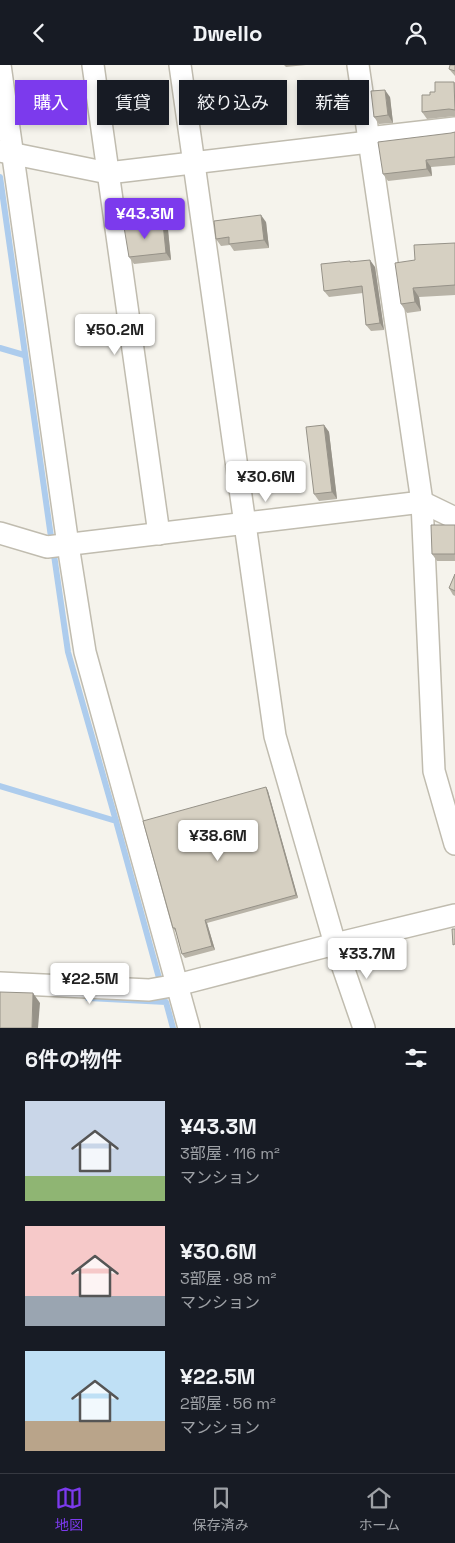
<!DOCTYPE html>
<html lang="ja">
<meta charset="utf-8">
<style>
body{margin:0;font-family:"Space Grotesk","Noto Sans JP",sans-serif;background:#242831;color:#f1f3f6;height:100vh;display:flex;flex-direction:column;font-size:19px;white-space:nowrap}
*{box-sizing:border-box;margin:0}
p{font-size:16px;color:#9ea1a6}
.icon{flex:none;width:28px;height:28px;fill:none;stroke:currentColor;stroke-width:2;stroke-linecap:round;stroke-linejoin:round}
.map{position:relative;height:963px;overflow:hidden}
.side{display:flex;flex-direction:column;background:#171b24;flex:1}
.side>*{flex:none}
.guide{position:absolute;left:15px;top:15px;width:425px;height:45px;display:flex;gap:10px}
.price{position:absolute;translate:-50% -42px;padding:0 11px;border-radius:5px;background:#fff;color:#222;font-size:16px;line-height:32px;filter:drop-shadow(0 1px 2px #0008)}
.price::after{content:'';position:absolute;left:50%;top:30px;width:15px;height:11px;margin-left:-8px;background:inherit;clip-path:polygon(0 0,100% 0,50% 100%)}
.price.on{background:#7c3aed;color:#fff}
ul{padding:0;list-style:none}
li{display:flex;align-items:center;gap:15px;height:125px;padding:0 25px}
li span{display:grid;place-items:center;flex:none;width:140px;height:100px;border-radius:0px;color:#555}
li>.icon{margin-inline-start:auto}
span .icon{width:60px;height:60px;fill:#fffc;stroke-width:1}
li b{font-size:21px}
h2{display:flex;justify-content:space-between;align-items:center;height:60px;padding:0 25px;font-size:21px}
.pill{padding:0 18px;border-radius:0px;background:#171b24;box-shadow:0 2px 8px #0003;font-size:18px;line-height:45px}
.pill.on{background:#7c3aed;color:#fff}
header{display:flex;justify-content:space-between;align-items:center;height:65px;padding:0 25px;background:#171b24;font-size:22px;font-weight:700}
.tabs{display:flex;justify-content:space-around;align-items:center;height:70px;border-top:1px solid #363941;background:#171b24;font-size:14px;color:#9ea1a6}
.tabs a{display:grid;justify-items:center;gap:2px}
.tabs .on{color:#7c3aed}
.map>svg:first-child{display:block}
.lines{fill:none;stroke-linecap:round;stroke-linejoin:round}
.stream{stroke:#adcced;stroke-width:6}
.street-casing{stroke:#c0bcaf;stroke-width:24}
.street{stroke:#fff;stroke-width:21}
.wall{fill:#b8b3a7}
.shaded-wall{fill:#969288}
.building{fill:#d6d0c2;stroke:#969288}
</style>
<header><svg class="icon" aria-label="back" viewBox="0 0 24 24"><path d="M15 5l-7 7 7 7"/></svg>Dwello<svg class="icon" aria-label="person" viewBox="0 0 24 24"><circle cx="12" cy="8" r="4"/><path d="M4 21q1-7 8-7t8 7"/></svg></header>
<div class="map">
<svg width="455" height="963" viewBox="0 0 455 963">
<rect width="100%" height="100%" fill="#f5f3ec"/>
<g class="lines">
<g class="stream">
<path d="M 0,112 L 51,472"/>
<path d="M 0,283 L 24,290"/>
<path d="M 54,490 L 68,587 L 116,756"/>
<path d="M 0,721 L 116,756 L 159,913"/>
<path d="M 88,933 L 166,937 L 173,963"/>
</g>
<g class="street-casing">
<g id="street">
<path d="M 0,0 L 68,480 L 85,587 L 189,963"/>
<path d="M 93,0 L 159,469"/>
<path d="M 180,0 L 275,671 L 335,879 L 364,963"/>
<path d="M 358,0 L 422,437 L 434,706 L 455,779"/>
<path d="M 368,73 L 455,63"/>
<path d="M 0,86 L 108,108 L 369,77"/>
<path d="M 0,468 L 47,482 L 422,437 L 455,453"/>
<path d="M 0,918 L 149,925 L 177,920 L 335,879 L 455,850"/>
</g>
</g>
<use href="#street" class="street"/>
</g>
<g class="wall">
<path d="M 284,0 L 306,0 L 286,2 Z"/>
<path d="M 455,0 L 455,11 L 449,4 Z"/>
<path d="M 454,17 L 455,18 L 455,51 L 427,54 L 422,47 L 430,30 Z"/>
<path d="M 390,32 L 393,58 L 379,59 L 374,52 Z"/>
<path d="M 455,67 L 455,100 L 431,102 L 432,111 L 388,116 L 383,109 Z"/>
<path d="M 266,157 L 269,183 L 234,186 L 230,180 L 221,181 L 216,174 Z"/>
<path d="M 163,158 L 168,165 L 171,195 L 134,199 L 129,192 Z"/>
<path d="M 455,178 L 455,230 L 419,232 L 421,246 L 407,248 L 401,239 L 415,195 Z"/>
<path d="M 351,197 L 375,202 L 384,265 L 371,266 L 366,260 L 363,228 L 329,232 L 324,226 Z"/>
<path d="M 324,360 L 329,367 L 337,434 L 319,436 L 314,429 Z"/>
<path d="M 455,460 L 455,496 L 437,496 L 432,489 Z"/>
<path d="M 455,509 L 455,531 L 453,530 L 449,523 Z"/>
<path d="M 266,722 L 268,726 L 298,833 L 207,858 L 215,885 L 185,893 L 182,889 L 176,867 L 173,863 Z"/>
</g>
<g class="shaded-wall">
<path d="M 385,25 L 390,32 L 393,58 L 388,50 Z"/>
<path d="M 426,95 L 431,102 L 432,111 L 427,104 Z"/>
<path d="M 261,150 L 266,157 L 269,183 L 264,175 Z"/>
<path d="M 163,158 L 168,165 L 171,195 L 166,188 Z"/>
<path d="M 370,195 L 375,202 L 384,265 L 380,258 Z"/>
<path d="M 413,223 L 419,232 L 421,246 L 415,237 Z"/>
<path d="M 324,360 L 329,367 L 337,434 L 332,427 Z"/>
<path d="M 266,722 L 268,726 L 298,833 L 296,830 Z"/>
<path d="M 205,855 L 207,858 L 215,885 L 212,881 Z"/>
<path d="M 33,928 L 40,938 L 38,963 L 32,963 Z"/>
</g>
<g class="building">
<path d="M 450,0 L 455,0 L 455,6 L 449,4 Z"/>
<path d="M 435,17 L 454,17 L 455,45 L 449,44 L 422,47 L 422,30 L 430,30 L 430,27 L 435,27 Z"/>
<path d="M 385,25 L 388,50 L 374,52 L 371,26 Z"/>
<path d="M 455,67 L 455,92 L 426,95 L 427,104 L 383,109 L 378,77 L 451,68 Z"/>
<path d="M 261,150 L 264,175 L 229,179 L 229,172 L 216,174 L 214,156 Z"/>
<path d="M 163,158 L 166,188 L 129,192 L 124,162 Z"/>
<path d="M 455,178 L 455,220 L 413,223 L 415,237 L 401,239 L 395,198 L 415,195 L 414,180 Z"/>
<path d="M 370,195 L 380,258 L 366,260 L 362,221 L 324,226 L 321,199 L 350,196 L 350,197 Z"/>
<path d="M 324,360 L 332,427 L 314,429 L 306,362 Z"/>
<path d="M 431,460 L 455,460 L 455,489 L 432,489 Z"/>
<path d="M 455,509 L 455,526 L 449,523 Z"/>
<path d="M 266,722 L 296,830 L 205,855 L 212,881 L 182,889 L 175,863 L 173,863 L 143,756 Z"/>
<path d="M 452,864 L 455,864 L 455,879 L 453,880 Z"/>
<path d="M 0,927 L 33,928 L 32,963 L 0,963 Z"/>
</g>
</svg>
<b class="price on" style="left:145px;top:175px">¥43.3M</b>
<b class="price" style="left:115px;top:291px">¥50.2M</b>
<b class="price" style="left:266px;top:438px">¥30.6M</b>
<b class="price" style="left:218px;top:797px">¥38.6M</b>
<b class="price" style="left:367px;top:915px">¥33.7M</b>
<b class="price" style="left:90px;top:940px">¥22.5M</b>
<div class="guide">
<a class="pill on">購入</a>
<a class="pill">賃貸</a>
<a class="pill">絞り込み</a>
<a class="pill">新着</a>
</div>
</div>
<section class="side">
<h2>6件の物件<svg class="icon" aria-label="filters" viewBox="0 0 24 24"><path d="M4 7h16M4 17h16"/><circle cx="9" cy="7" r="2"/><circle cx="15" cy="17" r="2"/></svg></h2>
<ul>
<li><span style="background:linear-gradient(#c9d6e8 75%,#8fb573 0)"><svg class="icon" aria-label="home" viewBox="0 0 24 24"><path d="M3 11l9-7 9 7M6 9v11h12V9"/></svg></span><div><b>¥43.3M</b><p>3部屋 · 116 m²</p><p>マンション</p></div></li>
<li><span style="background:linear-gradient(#f6c9c9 70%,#9aa5b1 0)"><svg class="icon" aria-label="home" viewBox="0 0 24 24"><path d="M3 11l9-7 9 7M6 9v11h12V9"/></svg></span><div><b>¥30.6M</b><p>3部屋 · 98 m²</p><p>マンション</p></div></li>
<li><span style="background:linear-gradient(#bfe0f5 70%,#b9a48a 0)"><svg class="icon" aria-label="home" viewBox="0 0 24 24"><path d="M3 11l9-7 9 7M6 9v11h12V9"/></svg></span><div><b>¥22.5M</b><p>2部屋 · 56 m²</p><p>マンション</p></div></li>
</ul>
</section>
<nav class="tabs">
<a class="on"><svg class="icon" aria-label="map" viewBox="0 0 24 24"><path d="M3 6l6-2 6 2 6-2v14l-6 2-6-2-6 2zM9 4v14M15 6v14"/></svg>地図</a>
<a><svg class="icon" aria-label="saved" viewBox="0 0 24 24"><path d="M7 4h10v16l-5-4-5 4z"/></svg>保存済み</a>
<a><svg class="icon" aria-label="home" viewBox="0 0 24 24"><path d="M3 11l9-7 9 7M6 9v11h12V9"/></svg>ホーム</a>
</nav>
